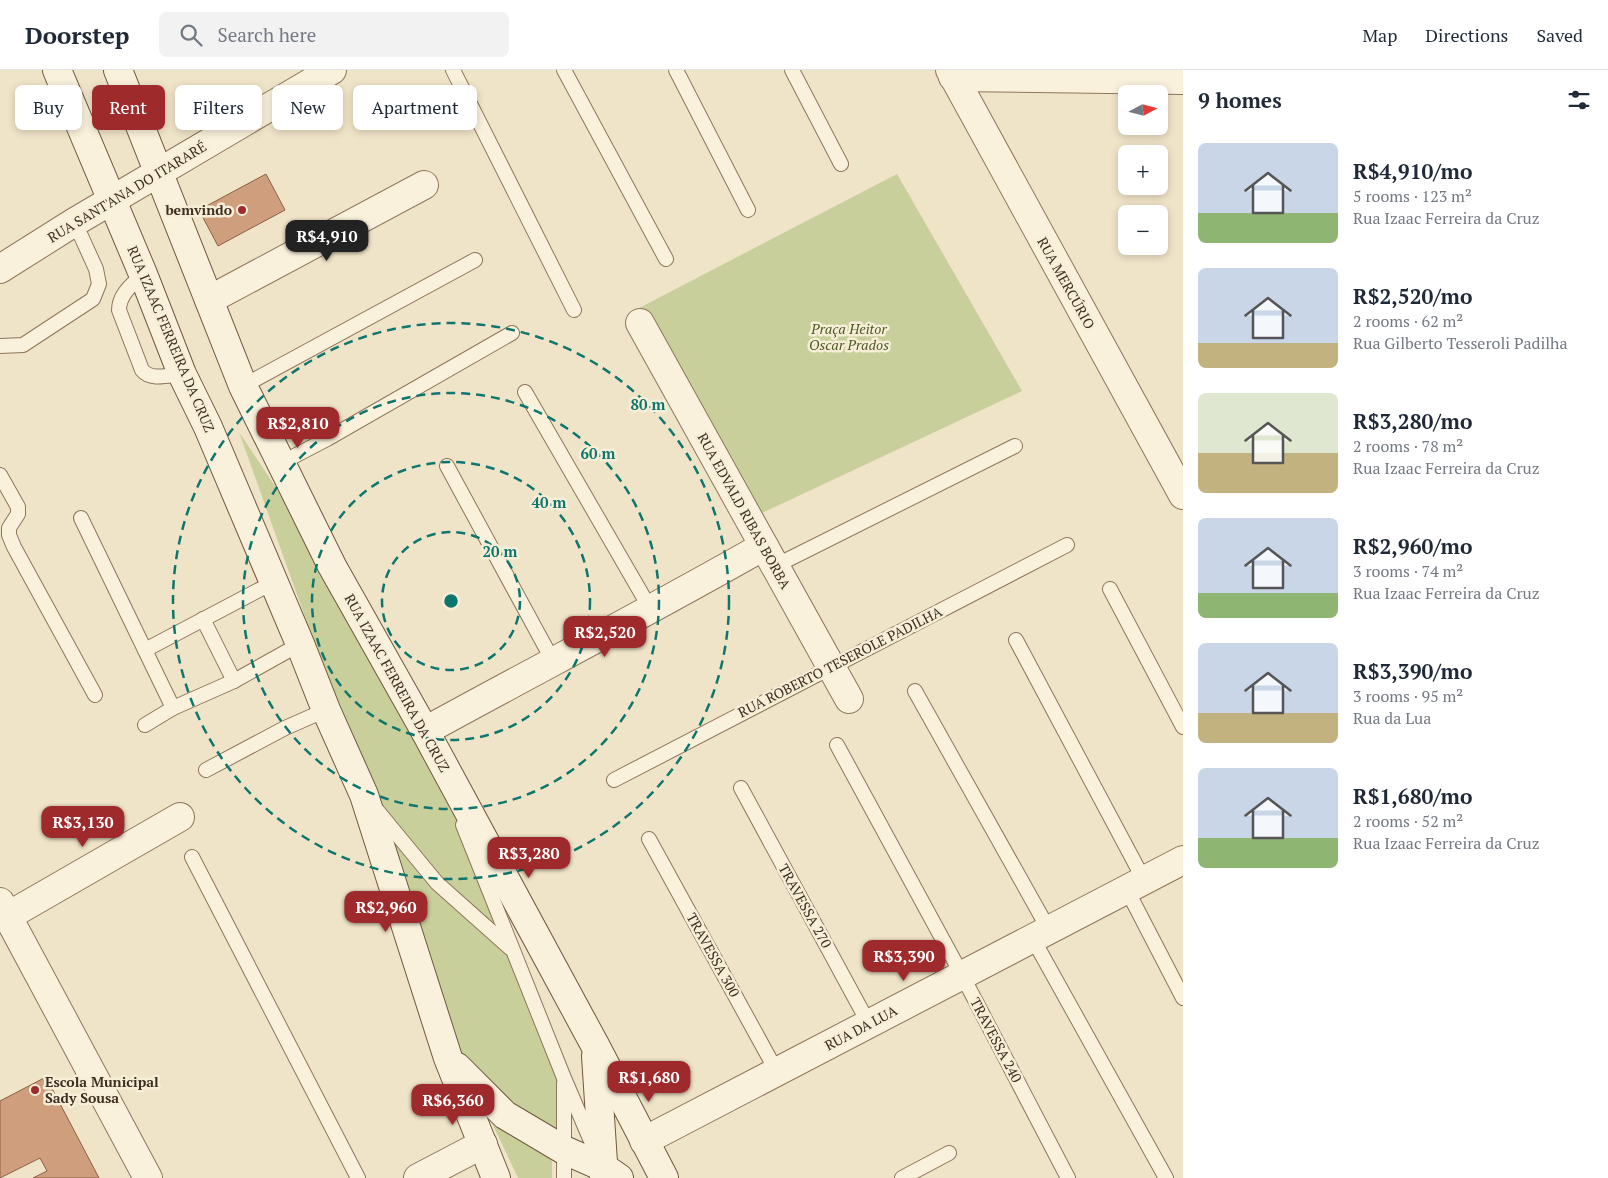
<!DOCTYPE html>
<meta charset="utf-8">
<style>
body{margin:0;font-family:"PT Serif",serif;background:#f2f2f3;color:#1f2937;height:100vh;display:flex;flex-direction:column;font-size:19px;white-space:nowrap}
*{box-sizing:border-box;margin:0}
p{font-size:16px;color:#747a83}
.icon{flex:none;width:28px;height:28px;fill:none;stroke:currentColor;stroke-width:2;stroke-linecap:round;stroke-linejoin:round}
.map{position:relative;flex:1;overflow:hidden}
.details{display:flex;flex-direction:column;background:#fff;width:425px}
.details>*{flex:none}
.hud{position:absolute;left:15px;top:15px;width:475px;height:45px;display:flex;gap:10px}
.needle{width:32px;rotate:83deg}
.buttons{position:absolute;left:1118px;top:15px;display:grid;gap:10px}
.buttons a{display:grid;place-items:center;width:50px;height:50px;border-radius:8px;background:#fff;box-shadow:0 2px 8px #0003;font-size:25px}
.price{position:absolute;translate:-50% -42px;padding:0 11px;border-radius:10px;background:#9e2a2b;color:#fff;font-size:16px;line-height:32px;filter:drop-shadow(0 1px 2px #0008)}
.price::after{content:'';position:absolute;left:50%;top:30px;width:15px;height:11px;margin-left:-8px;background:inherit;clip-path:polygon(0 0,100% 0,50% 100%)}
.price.on{background:#222;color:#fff}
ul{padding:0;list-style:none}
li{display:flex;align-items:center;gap:15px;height:125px;padding:0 15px}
li span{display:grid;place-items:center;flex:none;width:140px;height:100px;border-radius:8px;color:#555}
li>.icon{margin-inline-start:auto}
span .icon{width:60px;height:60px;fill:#fffc;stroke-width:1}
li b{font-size:21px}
h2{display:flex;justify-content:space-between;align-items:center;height:60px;padding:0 15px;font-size:21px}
.pill{padding:0 18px;border-radius:8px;background:#fff;box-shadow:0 2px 8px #0003;font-size:18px;line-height:45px}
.pill.on{background:#9e2a2b;color:#fff}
header{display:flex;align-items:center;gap:30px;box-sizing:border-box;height:70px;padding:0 25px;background:#fff;border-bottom:1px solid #e0e1e3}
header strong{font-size:24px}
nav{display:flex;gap:28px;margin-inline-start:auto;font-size:18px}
.search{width:350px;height:45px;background:#f2f2f3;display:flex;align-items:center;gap:12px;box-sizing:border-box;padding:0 18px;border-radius:8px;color:#747a83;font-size:19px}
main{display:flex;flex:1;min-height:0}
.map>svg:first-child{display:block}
.green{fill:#c9cf9b}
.building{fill:#cf9f7d;stroke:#8d5f41}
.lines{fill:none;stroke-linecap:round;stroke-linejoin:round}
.service-casing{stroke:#8d765c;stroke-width:16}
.minor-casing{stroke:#8d765c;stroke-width:30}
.secondary-casing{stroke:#6f573f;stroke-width:30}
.service{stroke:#faf1dc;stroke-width:14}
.minor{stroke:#faf1dc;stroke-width:28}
.secondary{stroke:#faf1dc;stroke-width:28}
.ring{fill:none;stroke:#0f766e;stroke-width:2.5;stroke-dasharray:9 6}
.poi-dot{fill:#9e2a2b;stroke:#f7eed8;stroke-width:2}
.labels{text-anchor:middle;stroke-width:5;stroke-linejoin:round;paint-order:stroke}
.street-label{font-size:14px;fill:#3d2e20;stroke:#f7eed8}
.poi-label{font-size:14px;font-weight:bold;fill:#3d2e20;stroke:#f7eed8;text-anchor:end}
.park-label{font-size:14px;font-style:italic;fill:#4d5a26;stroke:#f7eed8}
.centre{fill:#0f766e;stroke:#f7eed8;stroke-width:2.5}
.ring-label{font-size:15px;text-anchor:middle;font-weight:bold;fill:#0f766e;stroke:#f7eed8;stroke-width:5;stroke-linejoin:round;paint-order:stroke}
</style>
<header>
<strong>Doorstep</strong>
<div class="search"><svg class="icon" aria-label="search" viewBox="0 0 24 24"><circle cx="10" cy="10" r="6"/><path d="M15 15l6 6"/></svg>Search here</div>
<nav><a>Map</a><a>Directions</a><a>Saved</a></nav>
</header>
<main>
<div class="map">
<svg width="1183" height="1108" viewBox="0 0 1183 1108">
<rect width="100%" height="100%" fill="#f0e4c8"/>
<g class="green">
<path d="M 897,104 L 1022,321 L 760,444 L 639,238 Z"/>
<path d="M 239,362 L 338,511 L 425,664 L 506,869 L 435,806 L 368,724 Z"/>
<path d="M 373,740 L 510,885 L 558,1002 L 558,1069 L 503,1037 L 451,985 Z"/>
<path d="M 491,1051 L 552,1090 L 552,1108 L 518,1108 Z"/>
</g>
<g class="building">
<path d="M 266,104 L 285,140 L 218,176 L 199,140 Z"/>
<path d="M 46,1007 L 99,1108 L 33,1108 L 47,1101 L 40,1088 L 0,1108 L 0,1031 Z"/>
</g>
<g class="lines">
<g class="service-casing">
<g id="service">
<path d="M 453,0 L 574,240"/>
<path d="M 564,0 L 666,189"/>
<path d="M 676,0 L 748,140"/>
<path d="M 792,0 L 841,94"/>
<path d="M 143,204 C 133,214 119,224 119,240 L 142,300 C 151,311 169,305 182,304"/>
<path d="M 0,276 L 23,275 L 93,229 L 99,214 L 96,199 L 81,166 L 73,153"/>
<path d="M 243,316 L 475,190"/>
<path d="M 525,322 L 651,540"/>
<path d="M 281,393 L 327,369 L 512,263"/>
<path d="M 447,396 L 553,591"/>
<path d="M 0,405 L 18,437 L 18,444 L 9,458 L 9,465 L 14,477 L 95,625"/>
<path d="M 81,448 L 173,638 L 145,655"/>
<path d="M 775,496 L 1015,376"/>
<path d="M 1110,519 L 1183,657"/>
<path d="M 203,549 L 234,611"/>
<path d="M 1016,570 L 1144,810"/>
<path d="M 145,580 L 274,512"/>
<path d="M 915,621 L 1049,860"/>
<path d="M 173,638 L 234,611 L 300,574"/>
<path d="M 837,675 L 962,905 L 1068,1108"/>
<path d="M 206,700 L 285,658 L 326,640"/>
<path d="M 614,710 L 1067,475"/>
<path d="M 741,718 L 869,954"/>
<path d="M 376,739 L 437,813 L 510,878"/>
<path d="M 463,755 L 564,1008 L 594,1078"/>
<path d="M 649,769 L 777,1002"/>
<path d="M 192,787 L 358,1108"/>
<path d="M 1127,820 L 1183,928"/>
<path d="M 1033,869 L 1166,1108"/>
<path d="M 564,1013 L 564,1108"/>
<path d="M 902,1108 L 949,1083"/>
</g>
</g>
<g class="minor-casing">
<g id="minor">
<path d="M 950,0 L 1183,425"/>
<path d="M 953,7 L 1183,10"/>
<path d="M 0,199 L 73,153 L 332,0"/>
<path d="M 209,230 L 424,115"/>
<path d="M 640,253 L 849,629"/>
<path d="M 425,661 C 538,599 652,540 764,476"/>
<path d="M 0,832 L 148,1108"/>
<path d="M 8,846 L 180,747"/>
<path d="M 644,1071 L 1183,790"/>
<path d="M 418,1108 L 483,1074"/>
</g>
</g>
<g class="secondary-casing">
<g id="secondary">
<path d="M 57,0 L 143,204 L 182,304 L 208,357 L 300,574 L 326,640 L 364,725 L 448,988 L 496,1108"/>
<path d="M 118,0 L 243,316 L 332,496 L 425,661 L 596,977 L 664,1108"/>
<path d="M 596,986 L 604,1108"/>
<path d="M 457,997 L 505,1045 L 564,1080 L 603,1097 L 619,1108"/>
</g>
</g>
<use href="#service" class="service"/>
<use href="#minor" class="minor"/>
<use href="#secondary" class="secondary"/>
</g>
<g class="ring">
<circle cx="451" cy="531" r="69"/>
<circle cx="451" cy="531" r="139"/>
<circle cx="451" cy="531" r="208"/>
<circle cx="451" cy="531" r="278"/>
</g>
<g class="poi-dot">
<circle cx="242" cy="140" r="5"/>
<circle cx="35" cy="1020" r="5"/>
</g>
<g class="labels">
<g class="street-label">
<text transform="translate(127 122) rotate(-31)" y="5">RUA SANT'ANA DO ITARARÉ</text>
<text transform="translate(1066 213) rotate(61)" y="5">RUA MERCÚRIO</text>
<text transform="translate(171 269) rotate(67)" y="5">RUA IZAAC FERREIRA DA CRUZ</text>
<text transform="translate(744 441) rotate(61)" y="5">RUA EDVALD RIBAS BORBA</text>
<text transform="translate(840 592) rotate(-27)" y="5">RUA ROBERTO TESEROLE PADILHA</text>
<text transform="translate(397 613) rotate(61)" y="5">RUA IZAAC FERREIRA DA CRUZ</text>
<text transform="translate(805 836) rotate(61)" y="5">TRAVESSA 270</text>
<text transform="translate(713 885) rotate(61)" y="5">TRAVESSA 300</text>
<text transform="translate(861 958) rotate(-28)" y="5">RUA DA LUA</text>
<text transform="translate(996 970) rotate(62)" y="5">TRAVESSA 240</text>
</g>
<g class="poi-label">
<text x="232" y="145">bemvindo</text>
<text x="45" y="1017" text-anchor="start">Escola Municipal<tspan x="45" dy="16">Sady Sousa</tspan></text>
</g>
<g class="park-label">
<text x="849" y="264">Praça Heitor<tspan x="849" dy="16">Oscar Prados</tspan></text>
</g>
</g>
<circle cx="451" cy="531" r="8" class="centre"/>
<g class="ring-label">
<text x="648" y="340">80 m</text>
<text x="598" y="389">60 m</text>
<text x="549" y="438">40 m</text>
<text x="500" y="487">20 m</text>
</g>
</svg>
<div class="buttons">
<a><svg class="needle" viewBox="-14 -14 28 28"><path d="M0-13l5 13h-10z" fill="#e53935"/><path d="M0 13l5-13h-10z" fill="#747a83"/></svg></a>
<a>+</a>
<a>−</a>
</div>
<b class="price on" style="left:327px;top:192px">R$4,910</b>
<b class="price" style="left:298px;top:379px">R$2,810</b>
<b class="price" style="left:605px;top:588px">R$2,520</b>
<b class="price" style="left:83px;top:778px">R$3,130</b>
<b class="price" style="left:529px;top:809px">R$3,280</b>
<b class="price" style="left:386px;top:863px">R$2,960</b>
<b class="price" style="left:904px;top:912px">R$3,390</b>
<b class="price" style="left:649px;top:1033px">R$1,680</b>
<b class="price" style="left:453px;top:1056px">R$6,360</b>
<div class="hud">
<a class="pill">Buy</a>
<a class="pill on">Rent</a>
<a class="pill">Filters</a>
<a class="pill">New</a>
<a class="pill">Apartment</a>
</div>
</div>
<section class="details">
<h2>9 homes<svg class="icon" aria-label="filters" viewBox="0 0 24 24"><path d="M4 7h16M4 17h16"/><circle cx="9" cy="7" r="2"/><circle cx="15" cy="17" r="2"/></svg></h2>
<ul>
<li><span style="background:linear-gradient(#c9d6e8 70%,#8fb573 0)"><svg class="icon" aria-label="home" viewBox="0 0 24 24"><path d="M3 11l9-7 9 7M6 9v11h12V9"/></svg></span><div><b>R$4,910/mo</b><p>5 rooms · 123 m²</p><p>Rua Izaac Ferreira da Cruz</p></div></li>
<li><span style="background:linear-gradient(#c9d6e8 75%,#c2b280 0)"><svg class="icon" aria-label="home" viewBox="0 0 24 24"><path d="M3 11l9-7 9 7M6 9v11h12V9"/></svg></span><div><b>R$2,520/mo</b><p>2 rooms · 62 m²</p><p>Rua Gilberto Tesseroli Padilha</p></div></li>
<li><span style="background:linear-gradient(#dfe7d0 60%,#c2b280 0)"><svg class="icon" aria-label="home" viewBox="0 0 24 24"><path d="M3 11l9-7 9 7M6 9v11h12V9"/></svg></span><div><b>R$3,280/mo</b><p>2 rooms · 78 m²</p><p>Rua Izaac Ferreira da Cruz</p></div></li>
<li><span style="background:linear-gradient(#c9d6e8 75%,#8fb573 0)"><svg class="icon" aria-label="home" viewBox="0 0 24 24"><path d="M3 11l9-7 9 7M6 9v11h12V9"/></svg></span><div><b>R$2,960/mo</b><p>3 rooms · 74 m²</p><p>Rua Izaac Ferreira da Cruz</p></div></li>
<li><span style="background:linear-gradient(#c9d6e8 70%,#c2b280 0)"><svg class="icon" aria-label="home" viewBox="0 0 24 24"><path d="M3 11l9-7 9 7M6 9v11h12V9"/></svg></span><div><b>R$3,390/mo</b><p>3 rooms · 95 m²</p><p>Rua da Lua</p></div></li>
<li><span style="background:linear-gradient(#c9d6e8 70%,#8fb573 0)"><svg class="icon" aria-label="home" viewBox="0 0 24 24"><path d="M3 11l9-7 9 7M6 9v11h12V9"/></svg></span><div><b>R$1,680/mo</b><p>2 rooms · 52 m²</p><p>Rua Izaac Ferreira da Cruz</p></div></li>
</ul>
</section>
</main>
